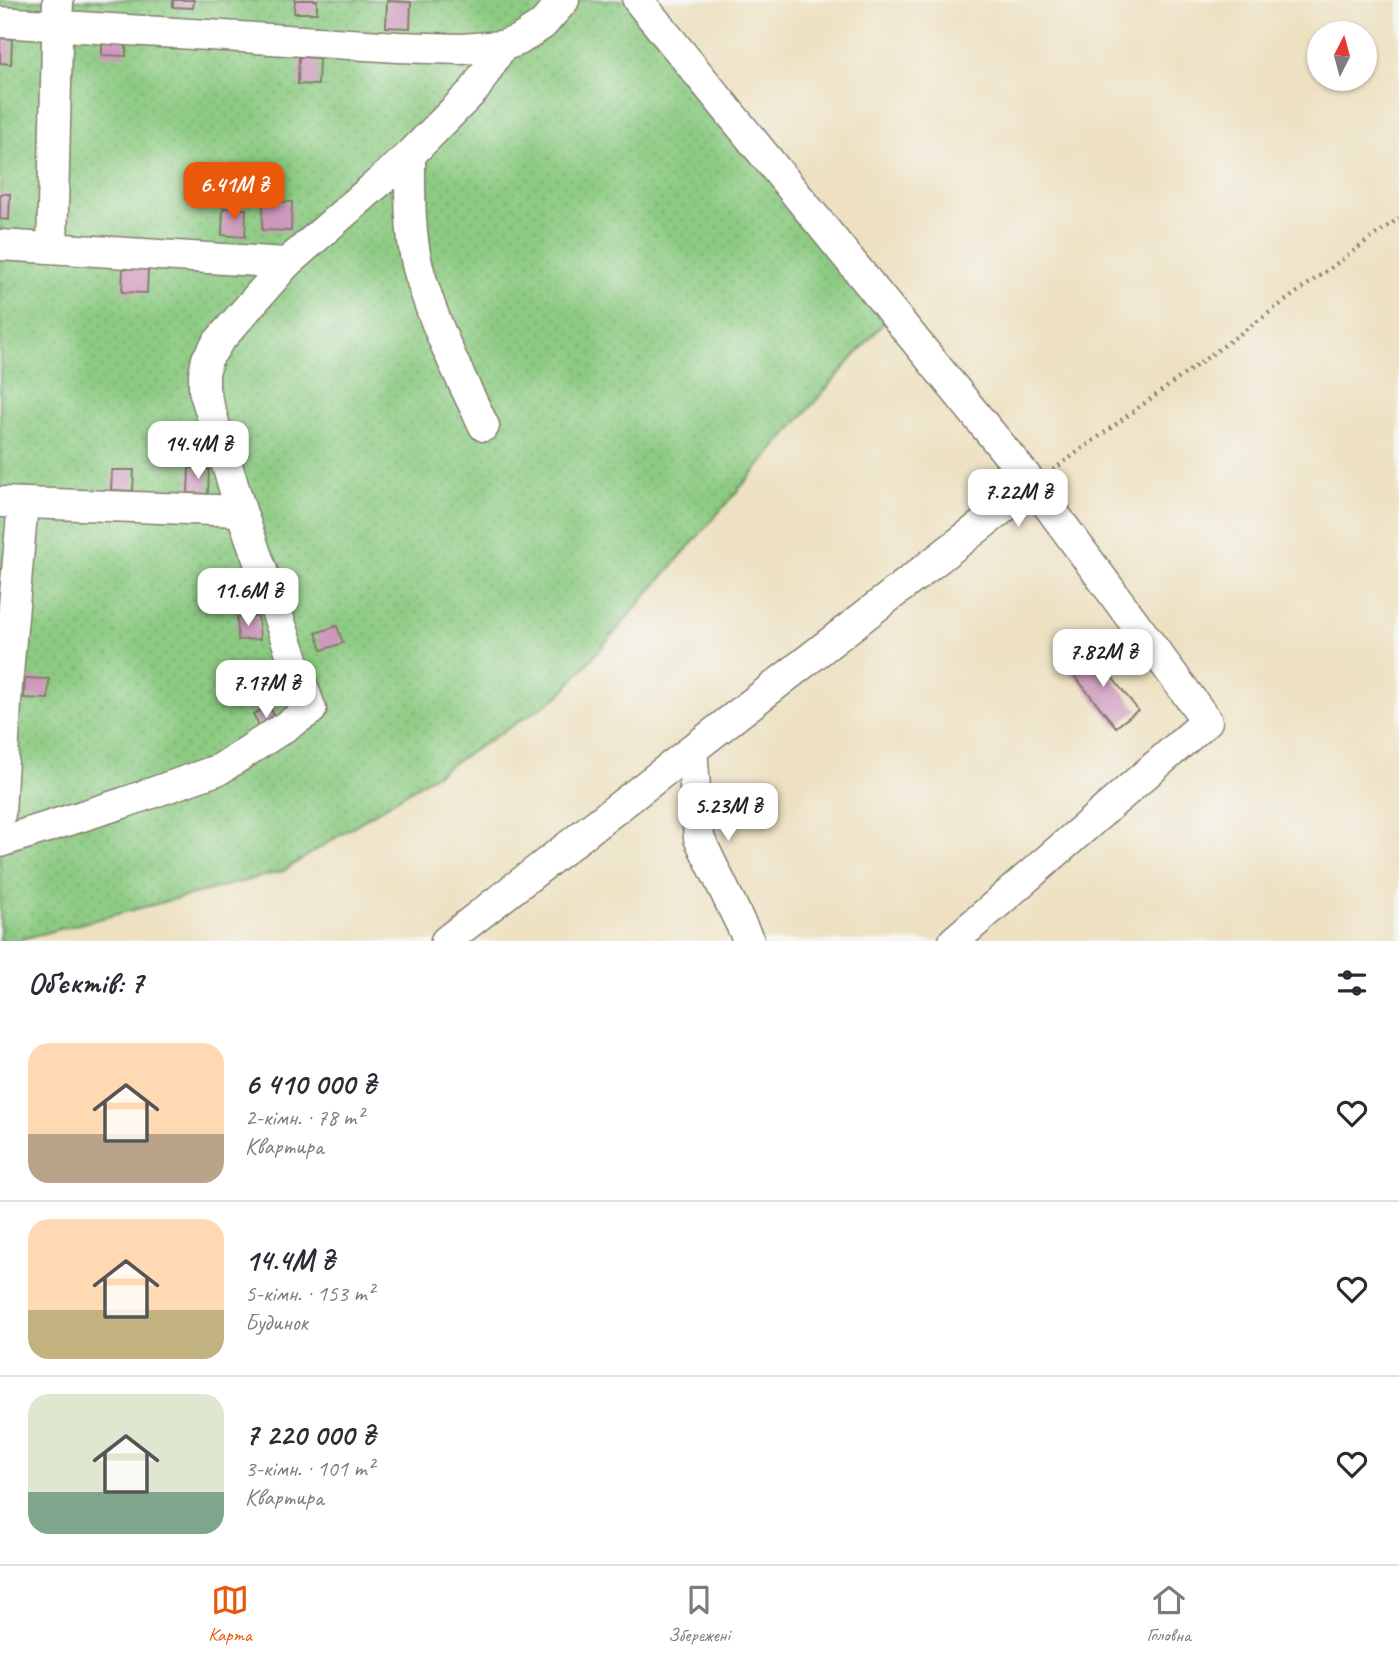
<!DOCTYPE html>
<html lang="uk">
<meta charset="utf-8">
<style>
body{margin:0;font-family:Caveat,sans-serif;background:#f7f7f7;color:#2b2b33;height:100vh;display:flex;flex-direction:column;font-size:26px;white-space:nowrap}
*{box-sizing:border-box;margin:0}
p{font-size:23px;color:#7c7c81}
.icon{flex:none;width:38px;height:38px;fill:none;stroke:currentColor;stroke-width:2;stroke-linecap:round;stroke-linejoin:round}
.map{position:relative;height:941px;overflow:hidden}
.sheet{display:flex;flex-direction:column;background:#fff;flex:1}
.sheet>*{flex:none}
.needle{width:46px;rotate:6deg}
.tools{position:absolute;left:1307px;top:21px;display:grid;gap:14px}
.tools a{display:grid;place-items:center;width:70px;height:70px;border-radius:50%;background:#fff;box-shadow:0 2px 5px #0004;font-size:35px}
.price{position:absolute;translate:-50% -60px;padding:0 16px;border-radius:14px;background:#fff;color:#222;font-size:23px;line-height:46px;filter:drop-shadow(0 2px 4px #0008)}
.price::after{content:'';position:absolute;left:50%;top:42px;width:21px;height:16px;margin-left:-10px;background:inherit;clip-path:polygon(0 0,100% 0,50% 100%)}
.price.on{background:#ea580c;color:#fff}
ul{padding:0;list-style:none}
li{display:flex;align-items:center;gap:21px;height:175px;padding:0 28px}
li+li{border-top:2px solid #e1e1e2}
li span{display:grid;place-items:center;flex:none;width:196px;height:140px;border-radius:21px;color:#555}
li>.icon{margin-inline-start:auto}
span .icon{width:84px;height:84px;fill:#fffc;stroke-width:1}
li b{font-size:30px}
h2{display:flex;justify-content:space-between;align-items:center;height:84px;padding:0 28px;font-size:30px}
.dock{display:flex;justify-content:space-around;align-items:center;height:98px;border-top:2px solid #e1e1e2;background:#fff;font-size:19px;color:#7c7c81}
.dock a{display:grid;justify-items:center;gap:4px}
.dock .on{color:#ea580c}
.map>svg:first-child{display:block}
.garden{fill:url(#garden-dots);stroke:#54744f;stroke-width:2}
.building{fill:#cd96bc}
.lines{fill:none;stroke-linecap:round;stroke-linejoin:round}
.minor-casing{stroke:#847e6e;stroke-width:33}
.path{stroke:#847e6e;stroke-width:4.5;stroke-dasharray:2 5;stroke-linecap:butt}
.minor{stroke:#fff;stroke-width:30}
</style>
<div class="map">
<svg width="1399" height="941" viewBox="0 0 1399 941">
<defs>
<pattern id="garden-dots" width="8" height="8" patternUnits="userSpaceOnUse" patternTransform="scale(1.75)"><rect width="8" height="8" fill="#8ccb82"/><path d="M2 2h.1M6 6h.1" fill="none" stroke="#78ae70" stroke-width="1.8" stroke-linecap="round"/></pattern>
</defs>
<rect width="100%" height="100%" fill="#f6f6f2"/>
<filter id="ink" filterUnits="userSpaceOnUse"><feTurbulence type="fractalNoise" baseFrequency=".0143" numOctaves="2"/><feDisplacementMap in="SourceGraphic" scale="14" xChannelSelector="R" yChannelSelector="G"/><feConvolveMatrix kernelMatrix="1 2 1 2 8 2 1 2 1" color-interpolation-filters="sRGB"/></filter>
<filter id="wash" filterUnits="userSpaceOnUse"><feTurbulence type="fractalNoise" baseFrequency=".00686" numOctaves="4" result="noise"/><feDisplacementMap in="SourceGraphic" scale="28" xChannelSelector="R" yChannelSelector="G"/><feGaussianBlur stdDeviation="1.57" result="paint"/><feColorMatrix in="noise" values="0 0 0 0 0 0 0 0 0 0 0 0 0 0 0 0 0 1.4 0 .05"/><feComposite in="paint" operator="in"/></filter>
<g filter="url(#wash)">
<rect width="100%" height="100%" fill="#ede1c1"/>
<path class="garden" d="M 0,0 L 638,0 L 893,312 L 559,696 L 283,871 L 14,941 L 0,941 Z"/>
<g id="blocks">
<g class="building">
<path d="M 173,0 L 194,0 L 193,8 L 173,7 Z"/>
<path d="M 295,0 L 317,0 L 317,13 L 294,13 Z"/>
<path d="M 387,1 L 411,2 L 410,28 L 386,27 Z"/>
<path d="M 0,38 L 12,39 L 11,64 L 0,63 Z"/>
<path d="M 102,38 L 126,39 L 126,56 L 102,55 Z"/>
<path d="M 299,57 L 319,58 L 318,85 L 298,84 Z"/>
<path d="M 0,194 L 10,194 L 9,220 L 0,219 Z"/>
<path d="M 263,201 L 292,202 L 291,231 L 262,230 Z"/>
<path d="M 223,208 L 246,209 L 245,237 L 222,235 Z"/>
<path d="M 123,268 L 148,269 L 147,293 L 122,292 Z"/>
<path d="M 189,468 L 209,469 L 208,494 L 188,493 Z"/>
<path d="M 112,470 L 134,470 L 133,491 L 111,490 Z"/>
<path d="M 258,616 L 260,639 L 238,640 L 237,617 Z"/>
<path d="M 337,626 L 343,643 L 322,650 L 316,633 Z"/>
<path d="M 1091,651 L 1138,710 L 1116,727 L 1068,668 Z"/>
<path d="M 255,672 L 279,673 L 279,692 L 254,691 Z"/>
<path d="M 25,678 L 49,679 L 48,699 L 24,698 Z"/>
<path d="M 269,706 L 279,725 L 263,733 L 253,714 Z"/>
</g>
</g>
</g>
<g filter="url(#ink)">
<use href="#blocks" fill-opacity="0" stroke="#847e6e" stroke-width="2"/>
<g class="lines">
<g class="minor-casing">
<g id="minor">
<path d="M 0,22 L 398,47 L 461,49 L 502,46"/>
<path d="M 410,155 C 410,192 409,232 418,268 C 433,323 459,375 484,426"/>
<path d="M 0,245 L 287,263"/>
<path d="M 52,248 L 58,0"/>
<path d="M 0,502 L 241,511"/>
<path d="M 692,749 L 699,838 L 749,941"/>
<path d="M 0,814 L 7,685 L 23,503"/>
<path d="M 0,842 L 123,803 L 220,769 L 311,710 L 241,511 L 204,390 L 204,374 L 207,359 L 218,342 L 287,263 L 410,155 L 475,89 L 502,46 L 519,40 L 542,25 L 564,0"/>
<path d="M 446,941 L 1033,485 L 638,0"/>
<path d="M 954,941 L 1207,721 L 1033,485"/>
</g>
</g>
<path class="path" d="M 1053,470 L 1399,218"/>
<use href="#minor" class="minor"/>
</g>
</g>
</svg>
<div class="tools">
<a><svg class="needle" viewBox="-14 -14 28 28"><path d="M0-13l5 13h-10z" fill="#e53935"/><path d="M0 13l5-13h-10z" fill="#7c7c81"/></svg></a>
</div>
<b class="price on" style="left:234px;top:222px">6.41M ₴</b>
<b class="price" style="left:198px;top:481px">14.4M ₴</b>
<b class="price" style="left:1018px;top:529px">7.22M ₴</b>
<b class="price" style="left:248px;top:628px">11.6M ₴</b>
<b class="price" style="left:1103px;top:689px">7.82M ₴</b>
<b class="price" style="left:266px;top:720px">7.17M ₴</b>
<b class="price" style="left:728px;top:843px">5.23M ₴</b>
</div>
<section class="sheet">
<h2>Об’єктів: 7<svg class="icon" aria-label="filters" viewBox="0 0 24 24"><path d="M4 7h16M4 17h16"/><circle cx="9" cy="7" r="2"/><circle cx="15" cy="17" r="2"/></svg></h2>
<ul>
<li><span style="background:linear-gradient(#ffd9b3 65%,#b9a48a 0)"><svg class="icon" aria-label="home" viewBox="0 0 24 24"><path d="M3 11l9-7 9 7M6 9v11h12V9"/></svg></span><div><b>6 410 000 ₴</b><p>2-кімн. · 78 m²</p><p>Квартира</p></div><svg class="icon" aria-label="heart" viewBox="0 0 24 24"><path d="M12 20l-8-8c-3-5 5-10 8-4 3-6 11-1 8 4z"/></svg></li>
<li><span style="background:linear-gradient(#ffd9b3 65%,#c2b280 0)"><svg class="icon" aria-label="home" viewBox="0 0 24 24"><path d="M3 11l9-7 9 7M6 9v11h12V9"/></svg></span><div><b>14.4M ₴</b><p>5-кімн. · 153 m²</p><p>Будинок</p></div><svg class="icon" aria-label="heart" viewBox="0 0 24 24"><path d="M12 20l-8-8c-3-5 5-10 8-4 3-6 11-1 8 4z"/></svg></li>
<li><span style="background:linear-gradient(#dfe7d0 70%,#7fa58c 0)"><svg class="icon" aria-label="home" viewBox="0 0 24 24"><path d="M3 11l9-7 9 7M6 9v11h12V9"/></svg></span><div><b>7 220 000 ₴</b><p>3-кімн. · 101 m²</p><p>Квартира</p></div><svg class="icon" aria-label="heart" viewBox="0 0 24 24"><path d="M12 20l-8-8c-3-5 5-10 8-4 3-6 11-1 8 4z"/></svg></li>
</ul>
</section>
<nav class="dock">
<a class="on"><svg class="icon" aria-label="map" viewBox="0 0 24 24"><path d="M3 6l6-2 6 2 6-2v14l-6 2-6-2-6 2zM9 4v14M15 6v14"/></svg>Карта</a>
<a><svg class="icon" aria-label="saved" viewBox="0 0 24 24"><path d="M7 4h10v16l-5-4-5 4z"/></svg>Збережені</a>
<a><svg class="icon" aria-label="home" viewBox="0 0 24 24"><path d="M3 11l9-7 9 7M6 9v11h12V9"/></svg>Головна</a>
</nav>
